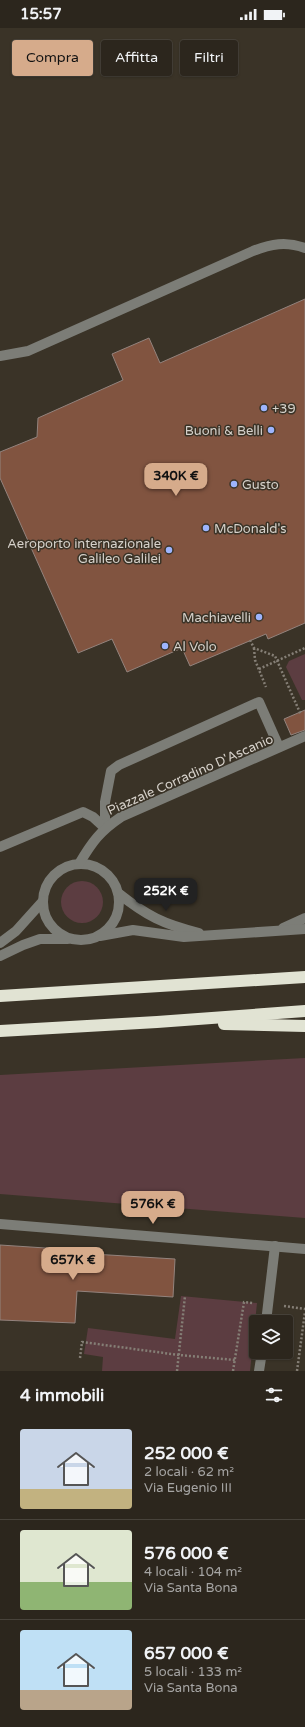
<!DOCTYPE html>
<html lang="it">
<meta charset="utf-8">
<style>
body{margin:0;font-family:"Varela Round",sans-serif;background:#38322a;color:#f1f3f6;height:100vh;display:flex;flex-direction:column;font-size:15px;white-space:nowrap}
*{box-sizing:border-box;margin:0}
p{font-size:13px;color:#a6a5a4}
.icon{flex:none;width:22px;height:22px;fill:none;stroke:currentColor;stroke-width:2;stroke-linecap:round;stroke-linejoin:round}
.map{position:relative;height:1343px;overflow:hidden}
.panel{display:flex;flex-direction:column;background:#2c261d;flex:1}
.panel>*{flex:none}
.banner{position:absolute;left:12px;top:12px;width:281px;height:36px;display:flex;gap:8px}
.controls{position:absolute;left:249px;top:1287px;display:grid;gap:8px}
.controls a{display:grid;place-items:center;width:44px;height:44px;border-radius:4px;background:#2c261d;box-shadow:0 1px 3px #0004,0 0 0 1px #48433b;font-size:20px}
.price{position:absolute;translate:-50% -34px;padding:0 9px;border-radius:8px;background:#d6ab8b;color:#111;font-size:13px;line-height:26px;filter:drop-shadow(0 1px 2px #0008)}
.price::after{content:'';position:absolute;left:50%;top:24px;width:12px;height:9px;margin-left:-6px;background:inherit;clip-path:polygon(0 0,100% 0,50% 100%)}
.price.active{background:#222;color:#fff}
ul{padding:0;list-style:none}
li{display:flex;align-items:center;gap:12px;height:100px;padding:0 20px}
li+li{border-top:1px solid #48433b}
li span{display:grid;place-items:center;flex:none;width:112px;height:80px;border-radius:4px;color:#555}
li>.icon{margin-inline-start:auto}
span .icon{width:48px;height:48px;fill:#fffc;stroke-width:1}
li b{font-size:17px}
h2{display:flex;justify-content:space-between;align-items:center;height:48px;padding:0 20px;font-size:17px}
.chip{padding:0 14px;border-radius:4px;background:#2c261d;box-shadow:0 1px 3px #0004,0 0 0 1px #48433b;font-size:14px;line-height:36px}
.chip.active{background:#d6ab8b;color:#111}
.status{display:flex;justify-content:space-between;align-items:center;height:28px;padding:0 20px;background:#2c261d;direction:ltr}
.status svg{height:11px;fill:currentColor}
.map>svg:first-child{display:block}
.green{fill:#5c3d41}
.building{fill:#815440;stroke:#93837d}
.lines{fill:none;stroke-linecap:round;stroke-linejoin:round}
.path{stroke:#857f76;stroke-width:2.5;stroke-dasharray:2 2;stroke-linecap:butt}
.minor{stroke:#7c7d77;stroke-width:10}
.highway{stroke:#e1e3d3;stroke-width:12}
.poi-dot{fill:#9db4fd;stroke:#3a3327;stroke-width:1.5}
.labels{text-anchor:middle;stroke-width:3;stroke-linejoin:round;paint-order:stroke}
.poi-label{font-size:13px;fill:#d6d1ca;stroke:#3a3327;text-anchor:start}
.street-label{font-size:13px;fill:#d6d1ca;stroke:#3a3327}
</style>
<div class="status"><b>15:57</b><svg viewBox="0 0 49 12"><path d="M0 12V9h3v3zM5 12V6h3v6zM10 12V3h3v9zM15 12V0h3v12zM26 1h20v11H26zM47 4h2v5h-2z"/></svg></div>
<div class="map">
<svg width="305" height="1343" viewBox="0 0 305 1343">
<rect width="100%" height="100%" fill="#3a3327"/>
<g class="green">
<path d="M 305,626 L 305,672 L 302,672 L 286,639 L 289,633 Z"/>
<circle cx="82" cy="874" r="21"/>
<path d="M 305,1030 L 305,1190 L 0,1166 L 0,1047 Z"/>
<path d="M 181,1268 L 257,1275 L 250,1343 L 102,1343 L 103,1329 L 84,1326 L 88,1300 L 175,1311 Z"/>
</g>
<g class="building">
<path d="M 305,271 L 305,595 L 268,611 L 266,606 L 190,638 L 182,620 L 127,644 L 112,611 L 78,625 L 0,450 L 0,424 L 37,409 L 38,390 L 123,352 L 112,326 L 149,310 L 160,335 Z"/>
<path d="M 305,682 L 305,702 L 291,707 L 284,691 Z"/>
<path d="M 0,1217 L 76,1222 L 76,1225 L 175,1231 L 173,1269 L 77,1263 L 75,1295 L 0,1292 Z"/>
</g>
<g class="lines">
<g class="path">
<path d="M 250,612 L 254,620 L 275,628 L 301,687"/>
<path d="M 254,620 L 255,632 L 266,659"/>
<path d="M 259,641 L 305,620"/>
<path d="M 284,1278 L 305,1281"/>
<path d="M 80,1330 L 82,1314 L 179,1327 L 235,1332"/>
<path d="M 177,1343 L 185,1268"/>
<path d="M 233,1343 L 244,1274 L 253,1275"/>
<path d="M 297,1343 L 305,1284"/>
</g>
<g class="minor">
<path d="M 0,328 L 28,323 L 253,223 C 271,216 286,213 305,220"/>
<path d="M 105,800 L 105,774 L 111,743 L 119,737 L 259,674 L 279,719"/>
<path d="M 0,819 L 83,784 L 93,789 L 105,800"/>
<circle cx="81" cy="874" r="38"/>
<path d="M 79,836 C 92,814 100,803 121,789 L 305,708"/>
<path d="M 118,865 C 147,888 163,896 199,905"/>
<path d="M 283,900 L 305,890"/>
<path d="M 100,908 L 133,902 L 184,909 L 305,901"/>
<path d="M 0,915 L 16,903 L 43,873"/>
<path d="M 0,928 L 23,917 L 40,911 L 68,911"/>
<path d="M 0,1196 L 305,1221"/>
<path d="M 266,1294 L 275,1218"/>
<path d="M 259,1343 L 262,1324"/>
</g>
<g class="highway">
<path d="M 0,968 L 305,949"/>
<path d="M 224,996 L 305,998"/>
<path d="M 0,1003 L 157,994 L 305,983"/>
</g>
</g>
<g class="poi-dot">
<circle cx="264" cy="380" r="4"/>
<circle cx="271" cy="402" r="4"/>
<circle cx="234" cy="456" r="4"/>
<circle cx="206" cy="500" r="4"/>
<circle cx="169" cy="522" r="4"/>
<circle cx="259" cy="589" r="4"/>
<circle cx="165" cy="618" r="4"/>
</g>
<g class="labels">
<g class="poi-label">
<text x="272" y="385">+39</text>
<text x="263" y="407" text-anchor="end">Buoni &amp; Belli</text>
<text x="242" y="461">Gusto</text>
<text x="214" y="505">McDonald's</text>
<text x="161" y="520" text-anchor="end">Aeroporto internazionale<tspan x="161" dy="15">Galileo Galilei</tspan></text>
<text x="251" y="594" text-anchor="end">Machiavelli</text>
<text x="173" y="623">Al Volo</text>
</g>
<g class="street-label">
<text transform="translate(190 746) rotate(-24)" y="5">Piazzale Corradino D'Ascanio</text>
</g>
</g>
</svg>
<div class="controls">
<a><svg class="icon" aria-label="layers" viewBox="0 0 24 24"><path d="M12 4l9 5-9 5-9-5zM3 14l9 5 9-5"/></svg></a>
</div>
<b class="price" style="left:176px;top:469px">340K €</b>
<b class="price active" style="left:166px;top:884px">252K €</b>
<b class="price" style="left:153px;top:1197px">576K €</b>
<b class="price" style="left:73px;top:1253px">657K €</b>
<div class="banner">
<a class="chip active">Compra</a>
<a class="chip">Affitta</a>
<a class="chip">Filtri</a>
</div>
</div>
<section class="panel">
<h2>4 immobili<svg class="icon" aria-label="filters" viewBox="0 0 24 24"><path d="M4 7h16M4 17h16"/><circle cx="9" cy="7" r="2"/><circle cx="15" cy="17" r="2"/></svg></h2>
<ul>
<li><span style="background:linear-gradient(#c9d6e8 75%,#c2b280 0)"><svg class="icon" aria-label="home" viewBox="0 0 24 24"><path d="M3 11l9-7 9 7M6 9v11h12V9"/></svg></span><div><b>252 000 €</b><p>2 locali · 62 m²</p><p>Via Eugenio III</p></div></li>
<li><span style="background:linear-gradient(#dfe7d0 65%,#8fb573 0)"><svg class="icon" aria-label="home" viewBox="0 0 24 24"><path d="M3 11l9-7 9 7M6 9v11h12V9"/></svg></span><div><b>576 000 €</b><p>4 locali · 104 m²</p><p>Via Santa Bona</p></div></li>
<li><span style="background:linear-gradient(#bfe0f5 75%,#b9a48a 0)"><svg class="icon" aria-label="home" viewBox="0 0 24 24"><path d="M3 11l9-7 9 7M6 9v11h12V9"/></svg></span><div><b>657 000 €</b><p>5 locali · 133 m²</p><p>Via Santa Bona</p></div></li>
</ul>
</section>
